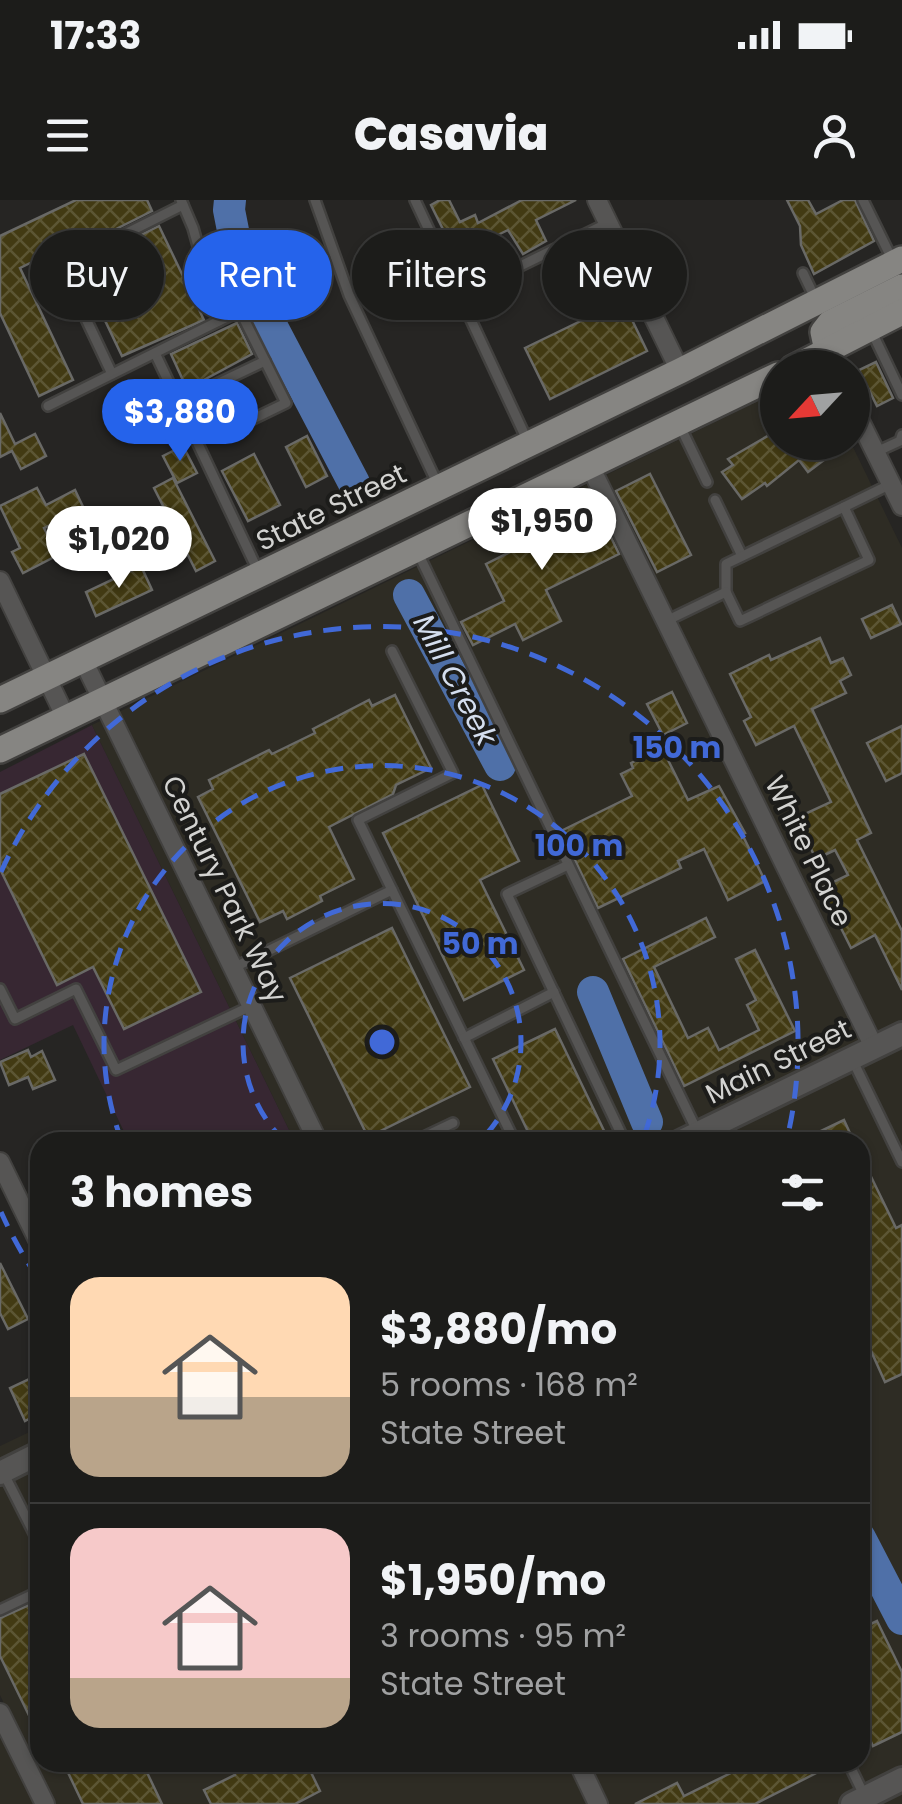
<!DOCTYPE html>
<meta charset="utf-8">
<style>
body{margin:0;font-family:Poppins,sans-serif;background:#292927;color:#f1f3f6;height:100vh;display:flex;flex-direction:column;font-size:38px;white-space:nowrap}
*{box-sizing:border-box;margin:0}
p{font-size:32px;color:#a0a1a2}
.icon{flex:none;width:55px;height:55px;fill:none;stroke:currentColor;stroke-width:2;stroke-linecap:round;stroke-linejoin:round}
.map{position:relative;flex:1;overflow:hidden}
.side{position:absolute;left:30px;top:932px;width:840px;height:640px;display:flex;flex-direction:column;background:#1c1c1a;border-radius:30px;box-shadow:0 2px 8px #0004,0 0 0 2px #3a3a39}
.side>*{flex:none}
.top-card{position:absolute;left:30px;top:30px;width:842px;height:90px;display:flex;gap:20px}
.needle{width:65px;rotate:244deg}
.fabs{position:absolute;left:760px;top:150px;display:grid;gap:20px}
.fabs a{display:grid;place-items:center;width:110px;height:110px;border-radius:50%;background:#1c1c1a;box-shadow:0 2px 8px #0004,0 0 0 2px #3a3a39;font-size:50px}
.price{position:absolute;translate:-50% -85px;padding:0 22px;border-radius:35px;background:#fff;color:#222;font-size:32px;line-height:65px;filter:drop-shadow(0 2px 5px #0008)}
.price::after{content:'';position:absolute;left:50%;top:60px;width:30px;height:22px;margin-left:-15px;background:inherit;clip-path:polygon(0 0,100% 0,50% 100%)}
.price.on{background:#2563eb;color:#fff}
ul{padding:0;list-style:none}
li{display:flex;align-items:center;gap:30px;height:250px;padding:0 40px}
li+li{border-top:2px solid #3a3a39}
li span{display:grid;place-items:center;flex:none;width:280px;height:200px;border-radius:30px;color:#555}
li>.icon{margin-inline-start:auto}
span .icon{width:120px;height:120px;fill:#fffc;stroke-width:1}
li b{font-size:42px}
h2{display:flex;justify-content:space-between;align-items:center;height:120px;padding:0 40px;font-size:42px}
.chip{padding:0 35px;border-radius:45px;background:#1c1c1a;box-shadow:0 2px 8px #0004,0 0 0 2px #3a3a39;font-size:35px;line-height:90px}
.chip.on{background:#2563eb;color:#fff}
.status{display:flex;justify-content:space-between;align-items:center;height:70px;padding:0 50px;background:#1c1c1a;direction:ltr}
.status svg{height:28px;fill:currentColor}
header{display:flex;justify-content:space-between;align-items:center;height:130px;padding:0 40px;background:#1c1c1a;font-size:45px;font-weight:800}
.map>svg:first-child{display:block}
.commercial{fill:#372732}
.built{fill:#2e2c24}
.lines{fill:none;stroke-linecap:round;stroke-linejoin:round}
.river{stroke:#4f70a8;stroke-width:32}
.building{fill:url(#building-cross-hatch);stroke:#696966;stroke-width:2.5}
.service-casing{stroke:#42413f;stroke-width:14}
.minor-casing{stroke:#42413f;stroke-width:22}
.tertiary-casing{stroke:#42413f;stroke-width:28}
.primary-casing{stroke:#42413f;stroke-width:30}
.service{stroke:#565554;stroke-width:9}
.minor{stroke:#565554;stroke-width:18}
.tertiary{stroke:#565554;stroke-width:22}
.primary{stroke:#868582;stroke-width:25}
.ring{fill:none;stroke:#4169d7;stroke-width:5;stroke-dasharray:18 12}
.labels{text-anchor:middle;stroke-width:8;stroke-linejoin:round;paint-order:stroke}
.street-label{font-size:28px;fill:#d3d3d1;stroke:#1c1c1a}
.water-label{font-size:30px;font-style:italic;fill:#d4deee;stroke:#1c1c1a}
.centre{fill:#4169d7;stroke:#1c1c1a;stroke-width:5}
.ring-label{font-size:30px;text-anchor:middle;font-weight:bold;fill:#4169d7;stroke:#1c1c1a;stroke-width:8;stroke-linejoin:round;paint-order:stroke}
</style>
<div class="status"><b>17:33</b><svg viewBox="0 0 49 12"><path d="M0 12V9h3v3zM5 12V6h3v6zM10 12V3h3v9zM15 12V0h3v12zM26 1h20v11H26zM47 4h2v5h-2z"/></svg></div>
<header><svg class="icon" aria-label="menu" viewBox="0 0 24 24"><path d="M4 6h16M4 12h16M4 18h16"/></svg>Casavia<svg class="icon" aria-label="person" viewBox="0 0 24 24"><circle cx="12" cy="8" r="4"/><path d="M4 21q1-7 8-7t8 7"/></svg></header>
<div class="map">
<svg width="902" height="1604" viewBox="0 0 902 1604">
<defs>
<pattern id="building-cross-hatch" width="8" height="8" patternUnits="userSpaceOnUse" patternTransform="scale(2.5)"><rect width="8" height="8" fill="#423a13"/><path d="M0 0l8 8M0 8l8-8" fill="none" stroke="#5c5634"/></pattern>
</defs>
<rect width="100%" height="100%" fill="#262523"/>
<path class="commercial" d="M 92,525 L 295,942 L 129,942 L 73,825 L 0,860 L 0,572 Z"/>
<path class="built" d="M 777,192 L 778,242 L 851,243 L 902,348 L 902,1604 L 0,1604 L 0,1539 L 17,1531 L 0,1495 L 0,1246 L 40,1227 L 40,1562 L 860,1562 L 860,942 L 295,942 L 92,525 Z"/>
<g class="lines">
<g class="river">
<path d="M 230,0 L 229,10 L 240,66 L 354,283"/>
<path d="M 409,395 L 500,565"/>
<path d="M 593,792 L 647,922"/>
<path d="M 860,1338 L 902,1419"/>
</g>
</g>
<g class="building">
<path d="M 76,0 L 147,0 L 152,11 L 72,51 L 69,44 L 20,68 L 73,180 L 39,196 L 0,113 L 0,36 Z"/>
<path d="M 440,0 L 449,0 L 460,22 L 475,15 L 478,23 L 522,0 L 576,0 L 536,20 L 546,41 L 523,54 L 508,30 L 473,47 L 486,74 L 469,82 L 431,5 Z"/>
<path d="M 787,0 L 808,0 L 816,14 L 843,0 L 855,0 L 874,41 L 814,74 L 801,45 L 800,26 Z"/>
<path d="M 159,26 L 204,120 L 122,156 L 79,66 Z"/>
<path d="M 605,64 L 647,151 L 550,199 L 525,148 L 591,116 L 573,79 Z"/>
<path d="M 237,123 L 252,154 L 187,189 L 171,154 Z"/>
<path d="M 876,162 L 893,198 L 877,206 L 859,170 Z"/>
<path d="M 225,189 L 239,216 L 208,232 L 194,204 Z"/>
<path d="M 0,213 L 15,244 L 35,234 L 46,256 L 21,269 L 12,251 L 0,257 Z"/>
<path d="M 778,230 L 778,242 L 824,242 L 832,254 L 808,272 L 799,260 L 767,286 L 765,283 L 742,299 L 722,272 L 733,265 L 728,259 Z"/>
<path d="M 307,236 L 327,276 L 306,287 L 286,247 Z"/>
<path d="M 183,246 L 197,273 L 177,283 L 163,256 Z"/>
<path d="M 254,254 L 280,305 L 248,321 L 222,271 Z"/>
<path d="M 650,274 L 691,355 L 657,372 L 616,291 Z"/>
<path d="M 173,278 L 215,361 L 196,371 L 154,288 Z"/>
<path d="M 37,288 L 46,305 L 75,290 L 84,309 L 44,328 L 58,355 L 23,373 L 12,352 L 20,348 L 0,306 Z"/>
<path d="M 594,302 L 619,354 L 546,390 L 561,421 L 523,440 L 515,424 L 473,445 L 461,422 L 504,401 L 486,364 L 524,345 L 520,338 Z"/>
<path d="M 141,366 L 152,390 L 96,416 L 86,392 Z"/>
<path d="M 892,405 L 901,424 L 871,438 L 862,419 Z"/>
<path d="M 820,438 L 831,463 L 843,458 L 851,475 L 840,481 L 846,493 L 812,509 L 871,633 L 857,640 L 902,731 L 902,790 L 875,735 L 851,748 L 821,688 L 848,675 L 835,650 L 816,659 L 796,618 L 831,602 L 794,526 L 756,545 L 744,521 L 751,517 L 730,474 L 769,455 L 771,460 Z"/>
<path d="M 672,492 L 687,523 L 663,535 L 647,504 Z"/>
<path d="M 395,495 L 431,568 L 396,585 L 393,594 L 329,627 L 354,679 L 320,696 L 322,701 L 287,719 L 283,711 L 260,722 L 198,597 L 213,589 L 209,580 L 269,550 L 272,554 L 315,533 L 313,529 L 369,500 L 372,506 Z"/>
<path d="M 902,526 L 902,573 L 886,581 L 867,543 Z"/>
<path d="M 662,548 L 688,600 L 719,586 L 745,633 L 742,634 L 765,681 L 728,700 L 704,649 L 678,661 L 681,668 L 598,708 L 561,631 L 632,596 L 621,574 L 633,568 L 631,563 Z"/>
<path d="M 84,554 L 201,792 L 124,829 L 93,767 L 57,785 L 0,669 L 0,594 Z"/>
<path d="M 482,585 L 519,661 L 480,680 L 524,770 L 464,800 L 383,633 Z"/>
<path d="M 706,718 L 715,737 L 654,767 L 688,838 L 708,828 L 719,850 L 759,830 L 747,805 L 756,800 L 736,759 L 755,750 L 795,831 L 684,886 L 623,759 Z"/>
<path d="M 392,728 L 470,887 L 368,937 L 290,778 Z"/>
<path d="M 555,829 L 607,937 L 596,942 L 533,942 L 493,859 Z"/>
<path d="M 28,850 L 31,857 L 42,851 L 55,880 L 33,889 L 28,877 L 9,885 L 0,862 Z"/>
<path d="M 844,920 L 854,942 L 798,942 Z"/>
<path d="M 860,954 L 896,1028 L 902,1025 L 902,1174 L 885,1182 L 867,1142 L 860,1146 Z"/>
<path d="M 0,1063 L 28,1119 L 8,1129 L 0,1113 Z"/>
<path d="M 40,1174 L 40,1213 L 25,1221 L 10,1188 Z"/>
<path d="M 40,1400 L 40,1538 L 0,1456 L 0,1418 Z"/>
<path d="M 877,1421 L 902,1472 L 902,1532 L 873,1546 L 860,1519 L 860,1429 Z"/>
<path d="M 63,1562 L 142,1562 L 162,1604 L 83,1604 Z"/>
<path d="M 229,1562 L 306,1562 L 320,1591 L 295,1604 L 211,1604 L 204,1590 L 235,1575 Z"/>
<path d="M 740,1562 L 838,1562 L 755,1604 L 635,1604 L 677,1583 L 684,1596 L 743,1567 Z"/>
</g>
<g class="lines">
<g class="service-casing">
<g id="service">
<path d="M 315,0 L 349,95 L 438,285"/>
<path d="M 415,0 L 528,242"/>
<path d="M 863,0 L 893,61"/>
<path d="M 803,73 L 815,98"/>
<path d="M 461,95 L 608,23"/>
<path d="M 871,130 L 902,195"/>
<path d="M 155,153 L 259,373"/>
<path d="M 112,174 L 61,66 L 183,5"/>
<path d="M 179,202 L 265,161"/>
<path d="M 48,206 L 219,121 L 193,28 L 181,0"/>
<path d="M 680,226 L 707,282"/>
<path d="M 216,237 L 286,203 L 240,111 L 219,121"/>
<path d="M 876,252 L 900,241 L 902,235"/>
<path d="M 715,300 L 742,356"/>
<path d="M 417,351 L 697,931"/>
<path d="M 726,392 L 726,364 L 844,307"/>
<path d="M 666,421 L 726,392 L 740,421 L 869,360 L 844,307 L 891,284"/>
<path d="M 566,666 L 507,694 L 625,942"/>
<path d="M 392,690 L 358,620 L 453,573 L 392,451"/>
<path d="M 233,768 L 392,690 L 515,942"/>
<path d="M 0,789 L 15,819 L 76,789 L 116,870 L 251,806"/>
<path d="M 464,838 L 554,792"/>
<path d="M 853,861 L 902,962"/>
<path d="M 413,942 L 453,923"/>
<path d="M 3,1272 L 40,1345"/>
<path d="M 0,1410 L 40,1391"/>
<path d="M 848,1562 L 864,1595"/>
</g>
</g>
<g class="minor-casing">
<g id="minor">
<path d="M 597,0 L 680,171"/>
<path d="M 852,205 L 902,306"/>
<path d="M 589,264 L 874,847"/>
<path d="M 0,381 L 66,518"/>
<path d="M 83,460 L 318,942"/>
<path d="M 0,962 L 40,1044"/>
<path d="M 0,1513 L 45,1604"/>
<path d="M 578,1562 L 598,1604"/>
</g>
</g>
<g class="tertiary-casing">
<g id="tertiary">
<path d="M 680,942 L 902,834"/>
<path d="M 0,1273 L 40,1253"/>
<path d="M 852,1604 L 902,1579"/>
</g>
</g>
<g class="primary-casing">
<g id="primary">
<path d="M 827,151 L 823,132 L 830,123 L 902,87"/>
<path d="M 793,168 L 902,112"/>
<path d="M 0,500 L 680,171 L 902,59"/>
<path d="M 0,550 L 778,175"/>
</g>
</g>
<use href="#service" class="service"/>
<use href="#minor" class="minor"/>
<use href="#tertiary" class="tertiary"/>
<use href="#primary" class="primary"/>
</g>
<g class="ring">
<path d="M285 942A139 139 0 1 1 479 942"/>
<path d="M122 942A278 278 0 1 1 642 942"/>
<path d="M38 1078A417 417 0 0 1 1 1012M1 672A417 417 0 0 1 787 939"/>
</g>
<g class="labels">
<g class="street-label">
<text transform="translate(331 307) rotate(-26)" y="10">State Street</text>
<text transform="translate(809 651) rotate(64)" y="10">White Place</text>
<text transform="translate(225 689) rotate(64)" y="10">Century Park Way</text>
<text transform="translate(778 861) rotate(-26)" y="10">Main Street</text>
</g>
<g class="water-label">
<text transform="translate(455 480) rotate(62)" y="10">Mill Creek</text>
</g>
</g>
<circle cx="382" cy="842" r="15" class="centre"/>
<g class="ring-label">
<text x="677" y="558">150 m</text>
<text x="579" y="656">100 m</text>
<text x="480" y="754">50 m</text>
</g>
</svg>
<div class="fabs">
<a><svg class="needle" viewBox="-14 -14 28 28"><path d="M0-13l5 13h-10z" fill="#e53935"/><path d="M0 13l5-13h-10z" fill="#a0a1a2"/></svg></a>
</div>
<b class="price on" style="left:180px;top:264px">$3,880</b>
<b class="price" style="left:542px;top:373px">$1,950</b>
<b class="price" style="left:119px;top:391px">$1,020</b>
<div class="top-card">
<a class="chip">Buy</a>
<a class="chip on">Rent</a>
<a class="chip">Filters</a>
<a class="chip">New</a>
</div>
<section class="side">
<h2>3 homes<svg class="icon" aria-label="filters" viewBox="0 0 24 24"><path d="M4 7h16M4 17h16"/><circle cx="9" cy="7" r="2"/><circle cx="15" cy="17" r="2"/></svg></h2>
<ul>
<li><span style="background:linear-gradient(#ffd9b3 60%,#b9a48a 0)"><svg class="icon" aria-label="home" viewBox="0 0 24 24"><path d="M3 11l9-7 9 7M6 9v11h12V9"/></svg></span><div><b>$3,880/mo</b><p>5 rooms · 168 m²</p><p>State Street</p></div></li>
<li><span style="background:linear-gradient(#f6c9c9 75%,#b9a48a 0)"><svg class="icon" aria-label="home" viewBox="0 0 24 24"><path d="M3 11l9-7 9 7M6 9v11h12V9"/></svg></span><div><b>$1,950/mo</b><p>3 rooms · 95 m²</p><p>State Street</p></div></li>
</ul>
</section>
</div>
